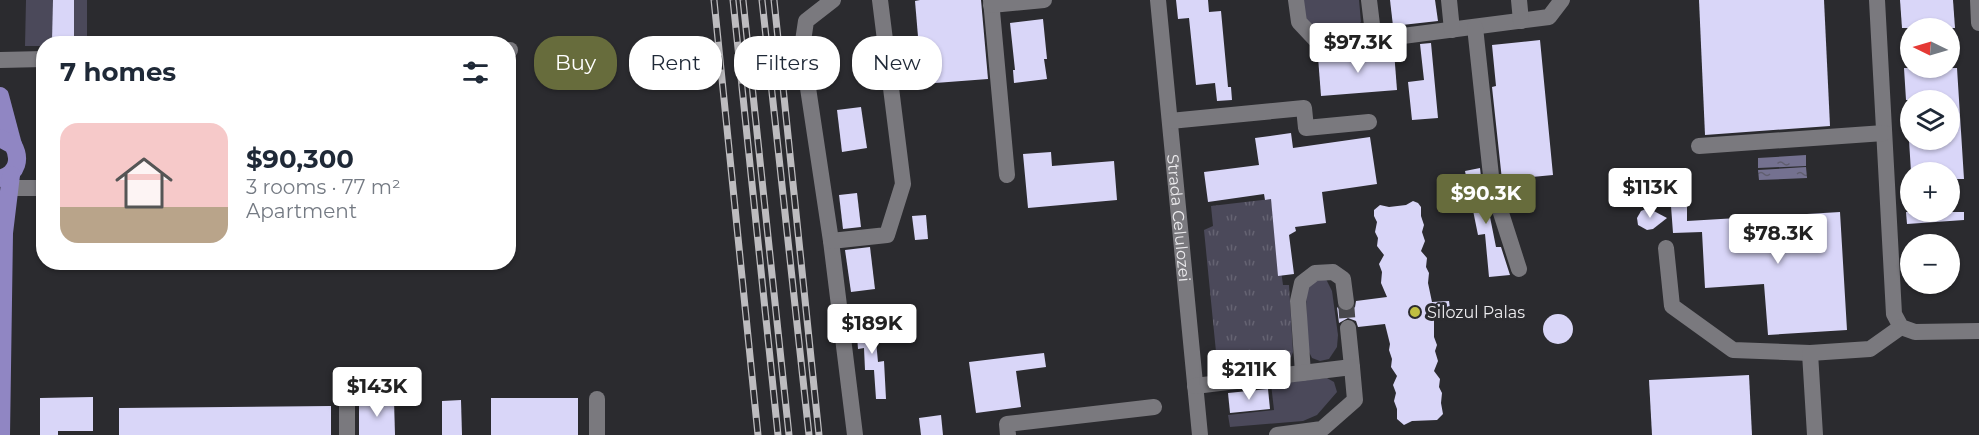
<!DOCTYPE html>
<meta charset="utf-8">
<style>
body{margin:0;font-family:Montserrat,sans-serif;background:#f2f2f3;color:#1f2937;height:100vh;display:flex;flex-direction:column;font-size:22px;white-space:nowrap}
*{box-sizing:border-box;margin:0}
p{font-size:20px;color:#747a83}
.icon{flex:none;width:33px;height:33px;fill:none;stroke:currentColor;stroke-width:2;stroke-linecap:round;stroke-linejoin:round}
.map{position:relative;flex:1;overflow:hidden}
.details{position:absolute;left:36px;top:36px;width:480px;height:234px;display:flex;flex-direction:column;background:#fff;border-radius:24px;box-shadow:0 2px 4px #0004}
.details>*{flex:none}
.top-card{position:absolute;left:534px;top:36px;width:570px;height:54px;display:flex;gap:12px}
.needle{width:39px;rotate:275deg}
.buttons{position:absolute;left:1900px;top:18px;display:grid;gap:12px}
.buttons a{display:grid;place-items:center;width:60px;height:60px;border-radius:50%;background:#fff;box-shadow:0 2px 4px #0004;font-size:30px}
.price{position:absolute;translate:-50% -51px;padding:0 14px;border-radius:6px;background:#fff;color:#222;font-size:20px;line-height:39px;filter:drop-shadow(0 2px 3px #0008)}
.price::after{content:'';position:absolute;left:50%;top:36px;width:18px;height:14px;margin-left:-9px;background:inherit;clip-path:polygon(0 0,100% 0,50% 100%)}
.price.current{background:#676c3c;color:#fff}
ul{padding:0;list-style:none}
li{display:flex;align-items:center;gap:18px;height:150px;padding:0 24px}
li span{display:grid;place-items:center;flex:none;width:168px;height:120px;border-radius:18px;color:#555}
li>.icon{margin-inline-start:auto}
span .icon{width:72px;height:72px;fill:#fffc;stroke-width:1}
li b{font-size:26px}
h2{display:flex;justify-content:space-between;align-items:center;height:72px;padding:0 24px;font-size:26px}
.chip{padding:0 21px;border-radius:24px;background:#fff;box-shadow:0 2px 4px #0004;font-size:21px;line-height:54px}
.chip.current{background:#676c3c;color:#fff}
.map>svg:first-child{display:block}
.grass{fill:url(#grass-tufts)}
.garden{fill:#4b495a}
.water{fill:url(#water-ripples)}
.building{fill:#d9d6f8}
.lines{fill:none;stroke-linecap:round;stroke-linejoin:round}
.minor-tunnel{stroke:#48484c;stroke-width:16;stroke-dasharray:16 8;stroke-linecap:butt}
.minor{stroke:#7a797e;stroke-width:16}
.major{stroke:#9086c3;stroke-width:18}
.rail-casing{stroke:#bdbcbf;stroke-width:7}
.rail{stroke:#2b2b2f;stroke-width:4.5;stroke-dasharray:14;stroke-linecap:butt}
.poi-dot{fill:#bfbe41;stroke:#2b2b2f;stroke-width:2}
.labels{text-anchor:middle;stroke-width:6;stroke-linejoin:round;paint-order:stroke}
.street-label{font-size:16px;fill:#ecebee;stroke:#2b2b2f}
.poi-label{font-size:16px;fill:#ecebee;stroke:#2b2b2f;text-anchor:start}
</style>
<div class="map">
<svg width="1979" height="435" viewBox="0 0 1979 435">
<defs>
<pattern id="grass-tufts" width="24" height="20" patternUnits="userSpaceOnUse" patternTransform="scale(1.5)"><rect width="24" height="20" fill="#4b495a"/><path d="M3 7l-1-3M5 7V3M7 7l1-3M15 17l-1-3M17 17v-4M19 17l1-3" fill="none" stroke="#656372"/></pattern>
<pattern id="water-ripples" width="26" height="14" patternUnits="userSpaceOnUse" patternTransform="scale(1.5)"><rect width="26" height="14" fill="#747190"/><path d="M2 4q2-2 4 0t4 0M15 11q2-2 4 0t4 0" fill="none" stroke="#605e6f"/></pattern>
</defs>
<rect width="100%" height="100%" fill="#2b2b2f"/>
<path class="grass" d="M 1271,199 L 1283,285 L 1289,285 L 1293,352 L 1291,357 L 1282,364 L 1218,372 L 1204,230 L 1213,226 L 1211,206 Z"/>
<g class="garden">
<path d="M 26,0 L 53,0 L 53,41 L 74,41 L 74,0 L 87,0 L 87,43 L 44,44 L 43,46 L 25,46 Z"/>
<path d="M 1302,0 L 1359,0 L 1361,22 C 1348,37 1324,34 1308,27 Z"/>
<path d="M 1326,279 L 1332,291 L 1338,335 L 1337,347 L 1329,359 L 1320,361 L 1312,358 L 1307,348 L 1306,289 L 1309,282 Z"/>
<path d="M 1327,378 L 1334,382 L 1337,392 L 1317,415 L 1303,421 L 1230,427 L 1228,415 L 1274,410 L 1271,384 Z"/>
</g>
<g class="water">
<path d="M 1806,155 L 1806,166 L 1758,168 L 1758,158 Z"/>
<path d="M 1806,167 L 1807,178 L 1759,180 L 1758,170 Z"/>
</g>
<g class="building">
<path d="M 53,0 L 74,0 L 74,41 L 52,41 Z"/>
<path d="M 920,0 L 981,0 L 988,79 L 922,84 L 915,1 Z"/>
<path d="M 1176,0 L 1208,0 L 1209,12 L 1221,11 L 1228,87 L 1231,87 L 1232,100 L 1217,101 L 1215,83 L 1196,85 L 1189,18 L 1178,19 Z"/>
<path d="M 1390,0 L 1435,0 L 1438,21 L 1393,26 Z"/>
<path d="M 1699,0 L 1824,0 L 1830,126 L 1705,135 Z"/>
<path d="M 1900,0 L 1953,0 L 1955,28 L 1902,28 Z"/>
<path d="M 1043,19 L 1047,59 L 1044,59 L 1047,79 L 1014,83 L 1013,70 L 1015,70 L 1010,23 Z"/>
<path d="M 1540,40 L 1553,175 L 1502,180 L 1492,87 L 1496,86 L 1492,45 Z"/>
<path d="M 1431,43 L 1438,118 L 1412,120 L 1408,82 L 1424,80 L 1420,44 Z"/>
<path d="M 1394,51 L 1397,90 L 1321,96 L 1318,57 Z"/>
<path d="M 1904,68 L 1957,68 L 1964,179 L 1950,179 L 1950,172 L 1911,172 L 1909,140 L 1950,140 L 1950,100 L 1906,100 Z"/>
<path d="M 861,107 L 867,148 L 842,152 L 837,110 Z"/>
<path d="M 1291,133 L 1293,148 L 1370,137 L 1377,184 L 1322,192 L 1326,223 L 1295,227 L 1296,231 L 1289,235 L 1294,274 L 1278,276 L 1271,199 L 1265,200 L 1264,194 L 1208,202 L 1204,172 L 1259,165 L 1255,138 Z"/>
<path d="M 1051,152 L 1052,166 L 1114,161 L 1117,200 L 1028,208 L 1023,154 Z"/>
<path d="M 1480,168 L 1482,186 L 1488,207 L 1496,247 L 1501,247 L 1510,275 L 1489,277 L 1485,234 L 1478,235 L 1465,171 Z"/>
<path d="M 857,193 L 861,227 L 843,229 L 839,195 Z"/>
<path d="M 1413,201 L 1418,203 L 1421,207 L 1421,216 L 1424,225 L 1422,232 L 1425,241 L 1421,251 L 1427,258 L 1426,267 L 1429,273 L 1428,283 L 1432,302 L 1449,301 L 1451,316 L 1434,318 L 1434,337 L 1437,345 L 1435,351 L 1438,361 L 1434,371 L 1440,379 L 1439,387 L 1442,393 L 1441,403 L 1443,414 L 1437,420 L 1412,421 L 1404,425 L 1397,419 L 1397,409 L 1394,401 L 1396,393 L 1393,385 L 1397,376 L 1391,367 L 1392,359 L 1389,350 L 1390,344 L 1385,324 L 1358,327 L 1356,321 L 1348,318 L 1339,323 L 1337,307 L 1341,311 L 1348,312 L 1355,307 L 1356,301 L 1387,297 L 1381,283 L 1382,272 L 1379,264 L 1384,255 L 1377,246 L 1378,238 L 1375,232 L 1377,222 L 1374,216 L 1374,210 L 1380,205 L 1389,207 L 1406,205 Z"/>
<path d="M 1687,205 L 1687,221 L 1840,212 L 1847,330 L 1768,335 L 1764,284 L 1705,288 L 1702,232 L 1673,233 L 1671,206 Z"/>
<path d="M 1648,208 L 1667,218 L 1653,229 L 1647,230 L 1638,225 L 1637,218 L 1641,211 Z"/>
<path d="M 1906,212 L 1964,212 L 1964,220 L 1907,224 Z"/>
<path d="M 926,215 L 928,239 L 915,240 L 912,216 Z"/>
<path d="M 870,247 L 875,289 L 851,292 L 845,250 Z"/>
<circle cx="1558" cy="329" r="15"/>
<path d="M 874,320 L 878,362 L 884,361 L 886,399 L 876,399 L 874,370 L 865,370 L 864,348 L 858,349 L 856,322 Z"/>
<path d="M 1044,353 L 1046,367 L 1016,371 L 1021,407 L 976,413 L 969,362 Z"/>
<path d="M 1749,375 L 1752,435 L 1652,435 L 1649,380 Z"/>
<path d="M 1268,389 L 1270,409 L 1230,413 L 1228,393 Z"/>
<path d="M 93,397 L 93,431 L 58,431 L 58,435 L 40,435 L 40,398 Z"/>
<rect x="491" y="398" width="87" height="37"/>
<path d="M 394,400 L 395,435 L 359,435 L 359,401 Z"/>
<path d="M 461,400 L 462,435 L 442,435 L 442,401 Z"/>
<path d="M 331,406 L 331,435 L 119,435 L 119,408 Z"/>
<path d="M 941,415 L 943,435 L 921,435 L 919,418 Z"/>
</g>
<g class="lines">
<path class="minor-tunnel" d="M 1346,302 L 1348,328"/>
<g class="minor">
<path d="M 833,0 L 806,21 L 802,48 L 831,241 L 855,435"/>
<path d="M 991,0 L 1007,175"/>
<path id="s1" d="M 1158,0 L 1200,435"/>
<path d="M 1296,0 L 1299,22 L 1315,39 L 1373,33 L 1395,37 L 1549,17 L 1562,0"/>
<path d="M 1369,0 L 1373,33"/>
<path d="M 1449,0 L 1452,30"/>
<path d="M 1519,0 L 1521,21"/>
<path d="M 1877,0 L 1894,314 L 1901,327 L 1915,332 L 1979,331"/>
<path d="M 1978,0 L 1979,23"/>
<path d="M 991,5 L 1044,0"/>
<path d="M 1475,27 L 1492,185 L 1519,269"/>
<path d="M 508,50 L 510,50"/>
<path d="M 0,60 L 44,59"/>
<path d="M 1170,121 L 1304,108 L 1306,128 L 1369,122"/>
<path d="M 1699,146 L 1884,133"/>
<path d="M 9,188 L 44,188"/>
<path d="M 831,241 L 887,235 L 903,184 L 880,0"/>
<path d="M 1666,248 L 1672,306 L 1733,350 L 1810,353"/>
<path d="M 1348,328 L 1352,367"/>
<path d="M 1303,373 L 1298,301 L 1302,283 L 1315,273 L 1333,272 L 1343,279 L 1346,302"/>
<path d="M 1195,386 L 1352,367 L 1355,400 L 1322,429 L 1277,435"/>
<path d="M 347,389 L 347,435"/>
<path d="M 597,399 L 597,435"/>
<path d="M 1008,435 L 1007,424 L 1154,407"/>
<path d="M 1815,435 L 1810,353 L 1870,349 L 1901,327"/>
</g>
<g class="major">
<path d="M 0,96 L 13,145"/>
<path d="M 0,138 L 13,145 C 21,159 17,173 2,178"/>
<path d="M 1,435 L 4,233 L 11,175"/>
</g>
<g class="rail-casing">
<g id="rail">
<path d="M 714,0 L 758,435"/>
<path d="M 733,0 L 778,435"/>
<path d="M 743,0 L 789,435"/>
<path d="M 762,0 L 809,435"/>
<path d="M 774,0 L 819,435"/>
</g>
</g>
<use href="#rail" class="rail"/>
</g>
<circle class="poi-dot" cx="1415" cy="312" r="6"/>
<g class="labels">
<g class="street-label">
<text dy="6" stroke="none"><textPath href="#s1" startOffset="219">Strada Celulozei</textPath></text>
</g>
<g class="poi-label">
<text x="1427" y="318">Silozul Palas</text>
</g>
</g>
</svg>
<div class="buttons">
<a><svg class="needle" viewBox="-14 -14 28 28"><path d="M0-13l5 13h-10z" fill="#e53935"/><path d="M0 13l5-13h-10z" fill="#747a83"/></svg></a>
<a><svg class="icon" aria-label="layers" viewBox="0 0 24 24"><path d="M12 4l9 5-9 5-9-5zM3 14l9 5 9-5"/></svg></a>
<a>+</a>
<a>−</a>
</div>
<b class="price" style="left:1358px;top:74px">$97.3K</b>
<b class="price" style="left:1650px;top:219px">$113K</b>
<b class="price current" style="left:1486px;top:225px">$90.3K</b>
<b class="price" style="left:1778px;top:265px">$78.3K</b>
<b class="price" style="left:872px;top:355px">$189K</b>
<b class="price" style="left:1249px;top:401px">$211K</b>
<b class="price" style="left:377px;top:418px">$143K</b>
<div class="top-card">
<a class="chip current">Buy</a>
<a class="chip">Rent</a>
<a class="chip">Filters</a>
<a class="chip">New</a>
</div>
<section class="details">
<h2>7 homes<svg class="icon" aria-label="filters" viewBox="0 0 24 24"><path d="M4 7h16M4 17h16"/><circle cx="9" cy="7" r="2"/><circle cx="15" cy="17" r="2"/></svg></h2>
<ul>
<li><span style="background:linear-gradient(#f6c9c9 70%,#b9a48a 0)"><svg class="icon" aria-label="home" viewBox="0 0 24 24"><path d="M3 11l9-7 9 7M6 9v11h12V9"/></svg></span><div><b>$90,300</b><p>3 rooms · 77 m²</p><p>Apartment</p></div></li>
</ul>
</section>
</div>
